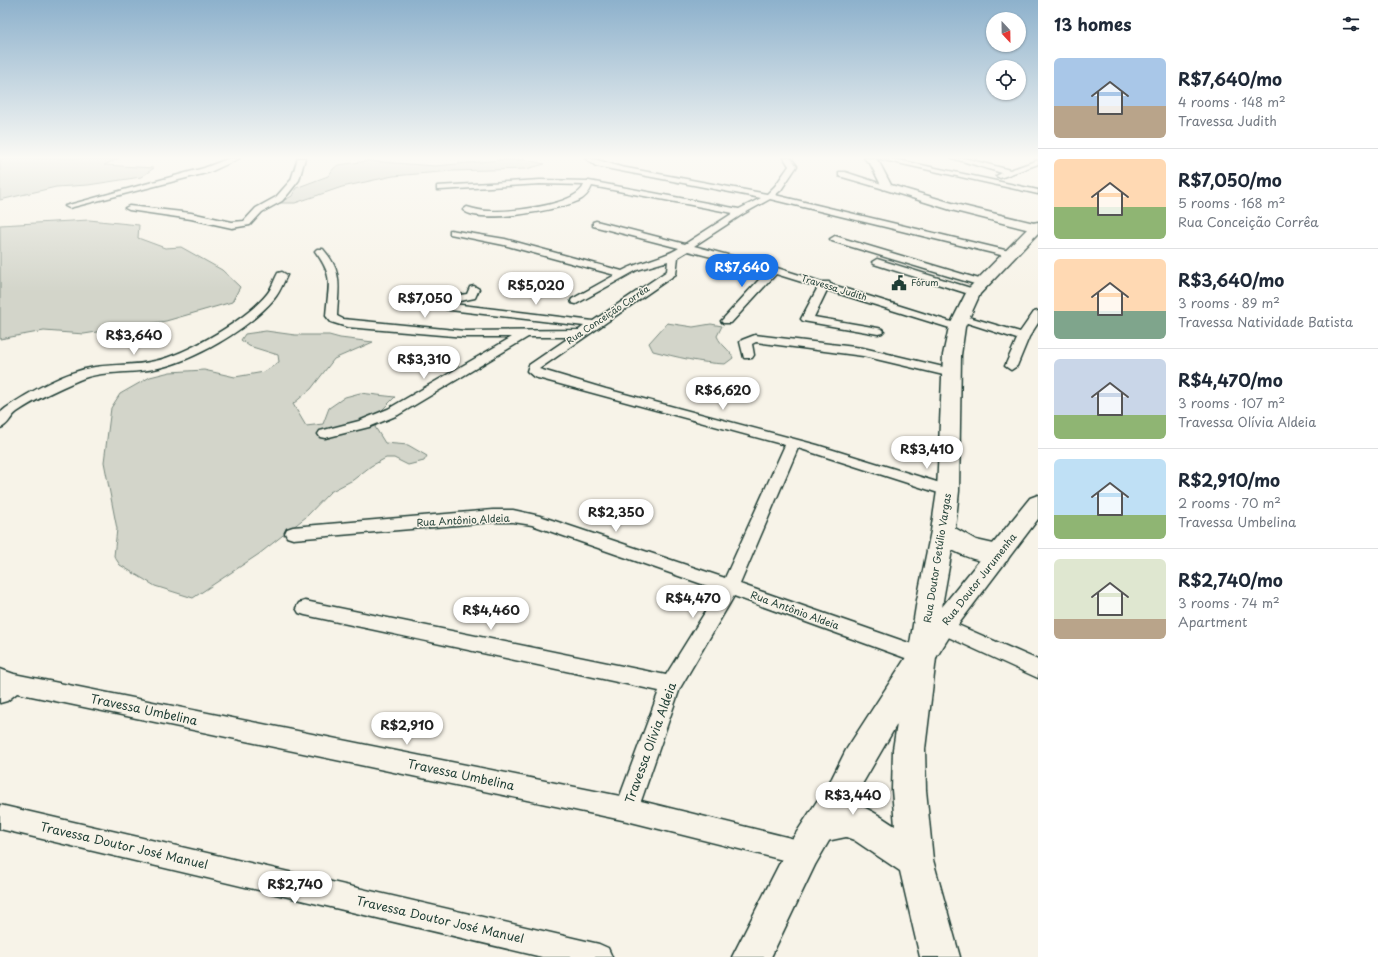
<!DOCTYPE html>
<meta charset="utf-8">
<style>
body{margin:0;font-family:"Playpen Sans",sans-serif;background:#f2f2f3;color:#1f2937;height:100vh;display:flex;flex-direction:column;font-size:15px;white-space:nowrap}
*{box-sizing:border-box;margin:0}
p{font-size:13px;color:#747a83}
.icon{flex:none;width:22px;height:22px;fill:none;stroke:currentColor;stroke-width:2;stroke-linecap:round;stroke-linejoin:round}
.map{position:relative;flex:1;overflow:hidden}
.side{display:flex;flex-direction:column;background:#fff;width:340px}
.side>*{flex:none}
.needle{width:26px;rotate:158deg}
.controls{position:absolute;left:986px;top:12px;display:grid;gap:8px}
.controls a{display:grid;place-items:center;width:40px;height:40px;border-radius:50%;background:#fff;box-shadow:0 1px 3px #0004;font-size:20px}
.price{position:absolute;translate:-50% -34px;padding:0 9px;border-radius:14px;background:#fff;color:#222;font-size:13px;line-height:26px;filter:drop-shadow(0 1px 2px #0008)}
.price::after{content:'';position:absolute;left:50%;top:24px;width:12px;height:9px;margin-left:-6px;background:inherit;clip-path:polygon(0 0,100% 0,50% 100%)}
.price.current{background:#1a73e8;color:#fff}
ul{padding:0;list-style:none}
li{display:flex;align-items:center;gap:12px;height:100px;padding:0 16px}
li+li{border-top:1px solid #e0e1e3}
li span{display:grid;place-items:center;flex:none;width:112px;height:80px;border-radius:6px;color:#555}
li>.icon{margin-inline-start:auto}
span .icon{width:48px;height:48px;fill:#fffc;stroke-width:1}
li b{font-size:17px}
h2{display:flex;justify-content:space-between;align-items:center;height:48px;padding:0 16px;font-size:17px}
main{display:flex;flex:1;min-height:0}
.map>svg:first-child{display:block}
.green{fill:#d3d5ca;stroke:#79897f}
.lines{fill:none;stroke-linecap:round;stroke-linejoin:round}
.street-casing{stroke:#1f3d34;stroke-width:3}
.secondary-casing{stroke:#1f3d34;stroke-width:3}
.primary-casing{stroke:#1f3d34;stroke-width:3}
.street{fill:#f7f3e8;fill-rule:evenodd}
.secondary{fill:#f7f3e8;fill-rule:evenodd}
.primary{fill:#f7f3e8;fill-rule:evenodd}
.labels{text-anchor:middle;stroke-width:3;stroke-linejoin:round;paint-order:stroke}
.far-poi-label{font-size:9px;fill:#1f3d34;stroke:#f7f3e8;text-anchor:start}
.far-street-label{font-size:9px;fill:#1f3d34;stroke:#f7f3e8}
.street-label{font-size:10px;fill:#1f3d34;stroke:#f7f3e8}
.near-street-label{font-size:12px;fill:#1f3d34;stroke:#f7f3e8}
</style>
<main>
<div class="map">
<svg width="1038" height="957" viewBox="0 0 1038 957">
<rect width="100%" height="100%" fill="#f7f3e8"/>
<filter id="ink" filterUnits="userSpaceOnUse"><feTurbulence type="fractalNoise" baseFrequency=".025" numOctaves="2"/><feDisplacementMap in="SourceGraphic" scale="8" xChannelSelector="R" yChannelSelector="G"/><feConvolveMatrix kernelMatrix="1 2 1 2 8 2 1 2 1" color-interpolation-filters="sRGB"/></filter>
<g filter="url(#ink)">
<g class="green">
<path d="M 0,158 L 120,158 L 104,165 L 154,168 L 141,177 L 88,185 L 56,187 L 0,200 Z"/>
<path d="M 501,160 L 526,160 L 545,164 L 526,169 L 452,171 L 393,176 L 342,187 L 295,203 L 279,203 L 292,196 L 296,188 L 328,176 L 334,168 L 338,165 L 368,161 L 435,166 Z"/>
<path d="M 89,220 L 139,225 L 138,238 L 165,248 L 181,247 L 222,270 L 240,287 L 232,302 L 166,321 L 84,334 L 44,331 L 0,339 L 0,225 Z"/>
<path d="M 667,323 L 693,327 L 711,324 L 722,326 L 717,336 C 721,346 729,348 733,358 L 725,364 C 700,363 677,357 653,351 L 649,343 Z"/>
<path d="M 266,331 L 295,335 L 329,335 L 340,338 L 373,342 L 334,359 L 311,389 L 293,404 L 306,426 L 323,424 L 329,408 L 345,397 L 360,393 L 395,397 L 378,414 L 379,421 L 375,427 L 385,443 L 408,445 L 427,456 L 424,461 L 408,465 L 394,458 L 386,458 L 371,466 L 353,480 L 330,492 L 306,517 L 259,554 L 193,598 L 155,586 L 120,565 L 114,556 L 117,529 L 104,462 L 111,408 L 120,394 L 150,377 L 170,372 L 204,370 L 235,377 L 264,372 L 279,362 L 278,355 L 249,346 L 241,340 L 245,334 Z"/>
</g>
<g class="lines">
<g class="street-casing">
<g id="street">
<path d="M 230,158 L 240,158 L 210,172 L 69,208 L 65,206 L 204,168 Z"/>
<path d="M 298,158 L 305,158 L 299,180 L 289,193 L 282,201 L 262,212 L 250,225 L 232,228 L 191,219 L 129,210 L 125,208 L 129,206 L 191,213 L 232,222 L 244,221 L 256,208 L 276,197 L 283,189 L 291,180 Z"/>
<path d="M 585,158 C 595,158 610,164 621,167 L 767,194 L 775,186 L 789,166 L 784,158 L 791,158 L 797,166 L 781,190 L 775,195 L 1009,251 L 1014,254 L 1009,257 L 770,199 L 743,214 L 694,246 L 777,268 L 822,282 L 829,282 L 830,284 L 961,325 L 963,327 L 957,330 L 953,329 L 827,290 L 814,317 L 878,328 L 882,329 L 884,331 L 882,333 L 878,334 L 803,321 L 801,319 L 818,287 L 776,274 L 731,323 L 723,323 L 721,321 L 723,319 L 767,271 L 688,251 L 678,257 L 676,274 L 539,369 L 606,389 L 817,445 L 953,487 L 956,491 L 953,495 L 948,496 L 798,448 L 740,584 L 929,650 L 932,656 L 929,662 L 922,664 L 734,596 L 680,688 L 641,801 L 803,841 L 812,844 L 815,853 L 812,862 L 803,865 L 627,821 L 17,693 L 7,701 L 0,703 L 0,669 L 14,674 L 620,796 L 659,691 L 305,615 L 299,613 L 296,608 L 299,603 L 305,601 L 666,675 L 719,590 L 532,525 L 513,522 L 493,522 L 293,539 L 287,537 L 285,533 L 287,529 L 293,527 L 493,510 L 513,510 L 540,516 L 725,578 L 785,445 L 534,377 L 527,371 L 529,365 L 570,337 L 528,337 L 398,415 L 369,427 L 325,438 L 320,437 L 318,434 L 320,431 L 359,421 L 388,409 L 512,337 L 465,337 L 347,327 L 331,322 L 326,316 C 328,285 335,278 315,251 L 317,249 L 323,249 C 344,273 338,287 337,316 L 343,319 L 465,331 L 579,330 L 584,326 L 450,310 L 446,309 L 443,304 L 448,297 L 467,294 L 470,287 L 474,286 L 479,289 L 475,298 L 455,302 L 453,304 L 593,321 L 667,271 L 668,261 L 637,270 L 576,304 L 572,303 L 571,301 L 572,299 L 615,275 L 504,245 L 450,234 L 450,230 L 505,239 L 622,271 C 640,261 661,259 679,248 L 593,226 L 593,222 L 596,221 L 685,244 L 733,213 L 592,186 C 589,193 585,198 578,201 C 559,210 478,225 463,210 L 467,207 C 474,209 481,211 489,211 C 509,212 576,206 584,185 L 540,184 L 440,190 L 437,190 L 437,186 L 540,180 L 589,181 L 739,209 L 761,198 L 621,171 L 596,166 Z"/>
<path d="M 875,158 L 889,158 L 1038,190 L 1038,194 Z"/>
<path d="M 952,158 L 964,158 L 1010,170 L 1038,160 L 1038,164 L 1000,178 L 996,176 L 1002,173 Z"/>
<path d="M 839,172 L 845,172 L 891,187 L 884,189 L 839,176 Z"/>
<path d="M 835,236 L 986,281 L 987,283 L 986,285 L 978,285 L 832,241 L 830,239 Z"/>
<path d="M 877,259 L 977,290 L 978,292 L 973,295 L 969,294 L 874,264 L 872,262 Z"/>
<path d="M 282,272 L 287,275 C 283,283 280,292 274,299 C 247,330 194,361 154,369 C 129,374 103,370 79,380 C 58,389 36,399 17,412 C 10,417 8,426 0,428 L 0,413 L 6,408 C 29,392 67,371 95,367 C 115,364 135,366 155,361 C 187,354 246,320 267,294 C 272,288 274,280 278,273 Z"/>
<path d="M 1038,311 L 1038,323 L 1029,337 L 1017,366 L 1011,370 L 1005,366 L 1017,339 L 958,320 L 956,318 L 962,315 L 1020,332 L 1034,312 Z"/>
<path d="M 755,335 L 863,348 L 956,370 L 958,373 L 952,377 L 863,356 L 756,342 L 752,344 L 754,355 L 752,358 L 744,358 L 740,342 L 742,340 Z"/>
<path d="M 942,618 L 1038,660 L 1038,678 L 935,631 L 933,626 L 935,621 Z"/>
<path d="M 0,805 L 599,944 L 608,948 L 612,957 L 542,957 L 0,829 Z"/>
</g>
</g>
<g class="secondary-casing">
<g id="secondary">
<path d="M 864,158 L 875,158 L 880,164 L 891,185 L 959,205 L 1038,224 L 1038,232 L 951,210 L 883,189 L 871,165 Z"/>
<path d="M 1038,495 L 1038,519 L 951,634 L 932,664 L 815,865 L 771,957 L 732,957 L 791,841 L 832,778 L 846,750 L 912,648 L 933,618 L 1030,498 Z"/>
</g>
</g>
<g class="primary-casing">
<path id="primary" d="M 1038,222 L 1038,233 L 980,294 L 965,327 L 961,355 L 959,491 L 955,528 L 976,540 L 1007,547 L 1010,554 L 1007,561 C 990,566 967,558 952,550 L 943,600 L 925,749 L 926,790 L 933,860 L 960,957 L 920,957 L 900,871 L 854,840 L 846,837 L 822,842 L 810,837 L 805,825 L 810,813 C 820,809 835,802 846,803 C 864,804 881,817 895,826 L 892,790 L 893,749 L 917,600 L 931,531 L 937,491 L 943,355 L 949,327 L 968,289 L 1033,223 Z"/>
</g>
<use href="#street" class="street"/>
<use href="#secondary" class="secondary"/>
<use href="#primary" class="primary"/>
</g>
</g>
<linearGradient id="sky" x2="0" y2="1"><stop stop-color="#8db1cc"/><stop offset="0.54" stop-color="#fbfaf5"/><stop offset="1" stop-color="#fbfaf5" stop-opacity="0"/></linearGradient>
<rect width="1038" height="292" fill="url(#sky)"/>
<defs>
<g id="civic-bare" transform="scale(1.2)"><path d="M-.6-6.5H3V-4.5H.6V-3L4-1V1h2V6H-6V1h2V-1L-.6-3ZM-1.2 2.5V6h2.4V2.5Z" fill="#1f3d34" stroke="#f7f3e8" stroke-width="2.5" paint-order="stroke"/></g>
</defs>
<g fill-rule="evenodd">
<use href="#civic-bare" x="899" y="283"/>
</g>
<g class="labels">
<g class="far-poi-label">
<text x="911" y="286">Fórum</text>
</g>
<g class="far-street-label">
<text transform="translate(834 288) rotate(17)" y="3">Travessa Judith</text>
<text transform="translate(608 315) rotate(-34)" y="3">Rua Conceição Corrêa</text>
</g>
<g class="street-label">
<text transform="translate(463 520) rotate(-3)" y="4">Rua Antônio Aldeia</text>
<text transform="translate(937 558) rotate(-81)" y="4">Rua Doutor Getúlio Vargas</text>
<text transform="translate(979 579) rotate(-52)" y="4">Rua Doutor Jurumenha</text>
<text transform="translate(795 610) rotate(20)" y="4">Rua Antônio Aldeia</text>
</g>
<g class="near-street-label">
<text transform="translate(144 710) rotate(12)" y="4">Travessa Umbelina</text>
<text transform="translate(651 743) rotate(-70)" y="4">Travessa Olívia Aldeia</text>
<text transform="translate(461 775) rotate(12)" y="4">Travessa Umbelina</text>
<text transform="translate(124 846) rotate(13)" y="4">Travessa Doutor José Manuel</text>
<text transform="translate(440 920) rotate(13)" y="4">Travessa Doutor José Manuel</text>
</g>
</g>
</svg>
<div class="controls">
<a><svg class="needle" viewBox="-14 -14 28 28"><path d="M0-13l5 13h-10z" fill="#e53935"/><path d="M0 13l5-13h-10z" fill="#747a83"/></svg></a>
<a><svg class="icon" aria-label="locate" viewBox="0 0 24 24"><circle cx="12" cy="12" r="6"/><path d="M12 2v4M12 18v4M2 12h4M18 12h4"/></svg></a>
</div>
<b class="price current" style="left:742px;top:288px">R$7,640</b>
<b class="price" style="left:536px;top:306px">R$5,020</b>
<b class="price" style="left:425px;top:319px">R$7,050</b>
<b class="price" style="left:134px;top:356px">R$3,640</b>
<b class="price" style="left:424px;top:380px">R$3,310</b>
<b class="price" style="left:723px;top:411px">R$6,620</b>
<b class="price" style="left:927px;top:470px">R$3,410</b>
<b class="price" style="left:616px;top:533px">R$2,350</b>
<b class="price" style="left:693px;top:619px">R$4,470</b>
<b class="price" style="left:491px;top:631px">R$4,460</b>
<b class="price" style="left:407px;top:746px">R$2,910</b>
<b class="price" style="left:853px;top:816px">R$3,440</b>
<b class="price" style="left:295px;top:905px">R$2,740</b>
</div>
<section class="side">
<h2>13 homes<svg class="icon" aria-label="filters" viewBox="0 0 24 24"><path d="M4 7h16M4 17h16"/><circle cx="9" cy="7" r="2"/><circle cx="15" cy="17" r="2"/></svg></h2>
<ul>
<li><span style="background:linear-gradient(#a9c7e8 60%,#b9a48a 0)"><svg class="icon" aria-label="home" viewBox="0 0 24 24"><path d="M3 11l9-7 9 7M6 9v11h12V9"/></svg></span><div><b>R$7,640/mo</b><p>4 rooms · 148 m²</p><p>Travessa Judith</p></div></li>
<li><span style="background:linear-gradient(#ffd9b3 60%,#8fb573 0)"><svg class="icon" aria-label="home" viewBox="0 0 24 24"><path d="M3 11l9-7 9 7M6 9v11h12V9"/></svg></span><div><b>R$7,050/mo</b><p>5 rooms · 168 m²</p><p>Rua Conceição Corrêa</p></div></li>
<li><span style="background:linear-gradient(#ffd9b3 65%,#7fa58c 0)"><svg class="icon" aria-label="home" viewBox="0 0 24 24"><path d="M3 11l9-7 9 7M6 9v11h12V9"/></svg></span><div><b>R$3,640/mo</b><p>3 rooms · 89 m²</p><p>Travessa Natividade Batista</p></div></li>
<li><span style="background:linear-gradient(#c9d6e8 70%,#8fb573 0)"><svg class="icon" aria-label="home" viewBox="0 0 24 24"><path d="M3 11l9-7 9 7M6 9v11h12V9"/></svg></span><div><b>R$4,470/mo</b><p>3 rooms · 107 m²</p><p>Travessa Olívia Aldeia</p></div></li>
<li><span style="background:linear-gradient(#bfe0f5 70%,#8fb573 0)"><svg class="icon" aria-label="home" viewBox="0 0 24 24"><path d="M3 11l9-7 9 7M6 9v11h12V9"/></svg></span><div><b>R$2,910/mo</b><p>2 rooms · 70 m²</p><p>Travessa Umbelina</p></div></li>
<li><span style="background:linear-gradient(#dfe7d0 75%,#b9a48a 0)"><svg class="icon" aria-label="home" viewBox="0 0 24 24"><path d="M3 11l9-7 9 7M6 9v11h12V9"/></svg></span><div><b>R$2,740/mo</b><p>3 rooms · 74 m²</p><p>Apartment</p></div></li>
</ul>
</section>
</main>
